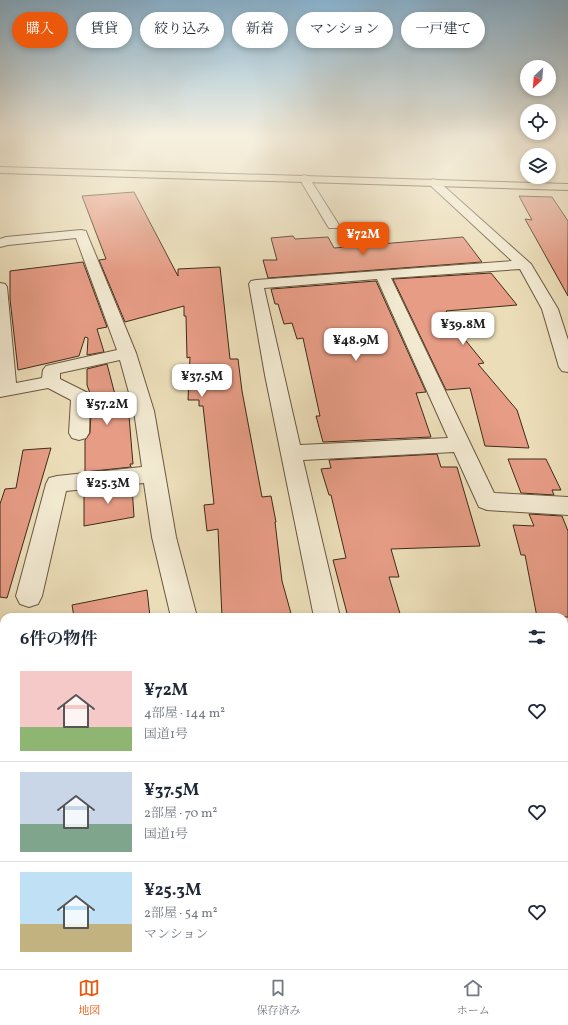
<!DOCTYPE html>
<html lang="ja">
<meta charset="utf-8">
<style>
body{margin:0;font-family:Vollkorn,"Noto Serif JP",serif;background:#f6f6f7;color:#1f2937;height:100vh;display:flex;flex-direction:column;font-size:15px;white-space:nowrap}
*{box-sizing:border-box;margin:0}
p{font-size:13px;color:#747a83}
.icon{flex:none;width:22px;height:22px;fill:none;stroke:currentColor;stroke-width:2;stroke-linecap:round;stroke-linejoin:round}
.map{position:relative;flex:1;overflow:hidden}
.drawer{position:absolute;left:0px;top:613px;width:568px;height:356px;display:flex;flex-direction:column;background:#fff;border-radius:12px 12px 0 0;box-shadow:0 2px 6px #0003}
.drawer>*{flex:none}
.top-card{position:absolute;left:12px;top:12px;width:544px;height:36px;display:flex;gap:8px}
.needle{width:26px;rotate:206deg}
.buttons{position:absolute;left:520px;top:60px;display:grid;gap:8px}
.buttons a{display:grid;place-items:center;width:36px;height:36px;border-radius:50%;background:#fff;box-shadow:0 2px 6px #0003;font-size:20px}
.price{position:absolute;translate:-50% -34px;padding:0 9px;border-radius:8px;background:#fff;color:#222;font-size:13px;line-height:26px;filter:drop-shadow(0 1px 2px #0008)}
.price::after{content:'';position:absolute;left:50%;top:24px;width:12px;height:9px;margin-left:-6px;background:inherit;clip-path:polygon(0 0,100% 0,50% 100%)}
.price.on{background:#ea580c;color:#fff}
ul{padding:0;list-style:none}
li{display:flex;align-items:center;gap:12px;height:100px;padding:0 20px}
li+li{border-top:1px solid #e0e1e3}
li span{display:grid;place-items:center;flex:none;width:112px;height:80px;border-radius:0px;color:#555}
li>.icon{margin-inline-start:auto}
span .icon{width:48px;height:48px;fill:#fffc;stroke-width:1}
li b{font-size:17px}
h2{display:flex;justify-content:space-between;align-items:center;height:48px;padding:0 20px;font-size:17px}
.chip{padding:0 14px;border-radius:18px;background:#fff;box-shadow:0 2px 6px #0003;font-size:14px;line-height:36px}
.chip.on{background:#ea580c;color:#fff}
.tab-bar{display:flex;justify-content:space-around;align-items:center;height:56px;border-top:1px solid #e0e1e3;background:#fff;font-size:11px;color:#747a83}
.tab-bar a{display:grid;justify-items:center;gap:2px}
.tab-bar .on{color:#ea580c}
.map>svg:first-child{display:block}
.building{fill:#e69c85;stroke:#3f2b18}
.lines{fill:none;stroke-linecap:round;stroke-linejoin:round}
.street-casing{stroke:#6a5840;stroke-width:2}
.secondary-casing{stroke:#3f2b18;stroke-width:2}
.highway-casing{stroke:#3f2b18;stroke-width:2}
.street{fill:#f2e9d1;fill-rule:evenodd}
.secondary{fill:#f2e9d1;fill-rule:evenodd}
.highway{fill:#ebddb8;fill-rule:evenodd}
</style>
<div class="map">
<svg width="568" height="969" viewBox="0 0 568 969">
<rect width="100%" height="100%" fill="#ebddb8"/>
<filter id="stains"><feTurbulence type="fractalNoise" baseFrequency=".005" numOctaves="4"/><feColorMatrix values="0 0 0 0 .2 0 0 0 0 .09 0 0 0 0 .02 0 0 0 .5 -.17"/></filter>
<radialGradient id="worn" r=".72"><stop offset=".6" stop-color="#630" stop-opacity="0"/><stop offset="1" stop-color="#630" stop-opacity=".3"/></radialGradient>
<g class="building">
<path d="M 134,192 L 178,276 L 178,269 L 220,267 L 230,359 L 238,359 L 242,391 L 262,497 L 271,496 L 276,522 L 275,522 L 282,581 L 292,617 L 222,617 L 218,529 L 207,531 L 204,505 L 214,504 L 203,406 L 199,406 L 199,400 L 188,400 L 190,357 L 187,358 L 186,316 L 184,316 L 184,306 L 125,322 L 99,260 L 106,259 L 82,196 Z"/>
<path d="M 519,196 L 552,197 L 568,221 L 568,296 L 525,219 L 532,220 Z"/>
<path d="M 293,236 L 295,239 L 328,237 L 334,248 L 463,237 L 482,262 L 268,278 L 263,260 L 277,260 L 271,238 Z"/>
<path d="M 83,262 L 107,327 L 97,329 L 104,352 L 87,355 L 88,338 L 85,337 L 79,356 L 18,370 L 10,299 L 10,271 Z"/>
<path d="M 491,273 L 517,305 L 446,311 L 468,335 L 462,336 L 484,363 L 478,364 L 517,410 L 529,448 L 485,446 L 470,388 L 446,390 L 393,279 Z"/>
<path d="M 376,281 L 426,392 L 416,393 L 431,437 L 323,442 L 316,416 L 320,416 L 303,338 L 297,339 L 292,323 L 284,324 L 278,304 L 275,304 L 271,289 Z"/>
<path d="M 107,364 L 118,406 L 128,404 L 133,464 L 130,464 L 131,467 L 85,472 L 85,440 L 90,433 L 91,411 L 93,410 L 91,396 L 87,385 L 87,369 Z"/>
<path d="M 51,448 L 7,598 L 0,597 L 0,504 L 5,489 L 16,488 L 23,450 Z"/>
<path d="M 437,454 L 441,467 L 457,467 L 480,546 L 391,549 L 399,577 L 389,577 L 401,617 L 348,617 L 333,560 L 346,558 L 331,495 L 329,495 L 321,469 L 331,468 L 329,460 Z"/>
<path d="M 508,459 L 546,459 L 561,490 L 552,490 L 554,495 L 521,493 Z"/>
<path d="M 132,486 L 134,517 L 84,526 L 84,491 Z"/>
<path d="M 529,514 L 562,516 L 568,531 L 568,617 L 537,617 L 525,555 L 521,555 L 513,525 L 534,526 Z"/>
<path d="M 147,590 L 150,617 L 74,617 L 72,605 Z"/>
</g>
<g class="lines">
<g class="street-casing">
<g id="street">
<path d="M 304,175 L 308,176 L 339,225 L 337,228 L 329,228 L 327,225 L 299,178 Z"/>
<path d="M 433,179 L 437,180 L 531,264 L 558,309 L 568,340 L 568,372 L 562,371 L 559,367 L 542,309 L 520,269 L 391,278 L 494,493 L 568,497 L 568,515 L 487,510 L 479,507 L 454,452 L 303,460 L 340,617 L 314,617 L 265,375 L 249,284 L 251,281 L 256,280 L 512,261 L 429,184 L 427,182 ZM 377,279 L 448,438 L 300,445 L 264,288 Z"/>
<path d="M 81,230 L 86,231 L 87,234 L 136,353 L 154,411 L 176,537 L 197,617 L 171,617 L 152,537 L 144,483 L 66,491 L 42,596 L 38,604 L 29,607 L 20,604 L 16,596 L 46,484 L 49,478 L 57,476 L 142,467 L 134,411 L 120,360 L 60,373 L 60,379 L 88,393 L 90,397 L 89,433 L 86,438 L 79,440 L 72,438 L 69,433 L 71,400 L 48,388 L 0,397 L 0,283 L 5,284 L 7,287 L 16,383 L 42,378 L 43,370 L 46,366 L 117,350 L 76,238 L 8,245 L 0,247 L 0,239 L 6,237 Z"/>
<path d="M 568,879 L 568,936 L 564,938 L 564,880 Z"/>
<path d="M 161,965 L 201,965 L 200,969 L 160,969 Z"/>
<path d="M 383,965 L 423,965 L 424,969 L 384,969 Z"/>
</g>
</g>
<g class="secondary-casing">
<g id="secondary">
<path d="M 568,902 L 568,942 L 564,944 L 564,904 Z"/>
<path d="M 436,965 L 484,965 L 482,969 L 434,969 Z"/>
</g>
</g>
<g class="highway-casing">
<path id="highway" d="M 0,167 L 568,184 L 568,190 L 0,173 Z"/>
</g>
<use href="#street" class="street"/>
<use href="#secondary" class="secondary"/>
<use href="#highway" class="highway"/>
</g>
<linearGradient id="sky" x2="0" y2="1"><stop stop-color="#89b6d5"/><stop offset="0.5" stop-color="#f6f0df"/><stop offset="1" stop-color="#f6f0df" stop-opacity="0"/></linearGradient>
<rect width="568" height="272" fill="url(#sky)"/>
<rect width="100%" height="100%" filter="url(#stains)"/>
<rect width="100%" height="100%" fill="url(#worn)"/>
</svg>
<div class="buttons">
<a><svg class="needle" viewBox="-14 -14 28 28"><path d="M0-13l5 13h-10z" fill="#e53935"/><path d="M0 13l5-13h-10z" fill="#747a83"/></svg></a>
<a><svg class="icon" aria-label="locate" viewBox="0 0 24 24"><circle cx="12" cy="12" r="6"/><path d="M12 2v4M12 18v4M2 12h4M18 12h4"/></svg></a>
<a><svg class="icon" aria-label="layers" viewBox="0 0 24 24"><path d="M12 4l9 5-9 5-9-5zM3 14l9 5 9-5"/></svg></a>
</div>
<b class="price on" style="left:363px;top:256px">¥72M</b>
<b class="price" style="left:463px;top:346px">¥39.8M</b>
<b class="price" style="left:356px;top:362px">¥48.9M</b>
<b class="price" style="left:202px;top:398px">¥37.5M</b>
<b class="price" style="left:107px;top:426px">¥57.2M</b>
<b class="price" style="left:108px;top:505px">¥25.3M</b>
<div class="top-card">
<a class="chip on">購入</a>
<a class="chip">賃貸</a>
<a class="chip">絞り込み</a>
<a class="chip">新着</a>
<a class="chip">マンション</a>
<a class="chip">一戸建て</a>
</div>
<section class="drawer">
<h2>6件の物件<svg class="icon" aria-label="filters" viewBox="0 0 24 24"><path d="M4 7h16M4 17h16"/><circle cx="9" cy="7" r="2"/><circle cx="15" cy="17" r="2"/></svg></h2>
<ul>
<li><span style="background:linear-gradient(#f6c9c9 70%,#8fb573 0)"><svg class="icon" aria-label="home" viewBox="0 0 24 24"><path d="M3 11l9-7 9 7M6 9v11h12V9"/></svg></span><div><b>¥72M</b><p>4部屋 · 144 m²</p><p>国道1号</p></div><svg class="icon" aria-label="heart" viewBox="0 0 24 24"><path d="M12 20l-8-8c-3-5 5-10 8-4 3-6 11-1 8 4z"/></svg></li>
<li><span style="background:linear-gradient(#c9d6e8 65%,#7fa58c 0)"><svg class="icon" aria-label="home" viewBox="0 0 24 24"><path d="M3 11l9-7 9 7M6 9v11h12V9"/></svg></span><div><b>¥37.5M</b><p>2部屋 · 70 m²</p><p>国道1号</p></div><svg class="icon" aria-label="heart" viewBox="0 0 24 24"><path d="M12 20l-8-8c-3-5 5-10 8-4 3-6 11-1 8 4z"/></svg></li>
<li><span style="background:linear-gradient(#bfe0f5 65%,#c2b280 0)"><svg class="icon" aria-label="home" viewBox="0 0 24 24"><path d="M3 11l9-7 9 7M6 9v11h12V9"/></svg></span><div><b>¥25.3M</b><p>2部屋 · 54 m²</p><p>マンション</p></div><svg class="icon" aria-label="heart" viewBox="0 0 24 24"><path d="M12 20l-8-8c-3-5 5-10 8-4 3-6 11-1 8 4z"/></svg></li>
</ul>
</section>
</div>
<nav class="tab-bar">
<a class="on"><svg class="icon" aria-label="map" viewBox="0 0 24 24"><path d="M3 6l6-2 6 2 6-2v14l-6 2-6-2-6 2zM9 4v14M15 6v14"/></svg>地図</a>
<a><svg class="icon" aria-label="saved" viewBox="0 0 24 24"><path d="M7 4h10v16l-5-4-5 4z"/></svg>保存済み</a>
<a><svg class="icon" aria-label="home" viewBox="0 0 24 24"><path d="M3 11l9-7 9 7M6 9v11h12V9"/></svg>ホーム</a>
</nav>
